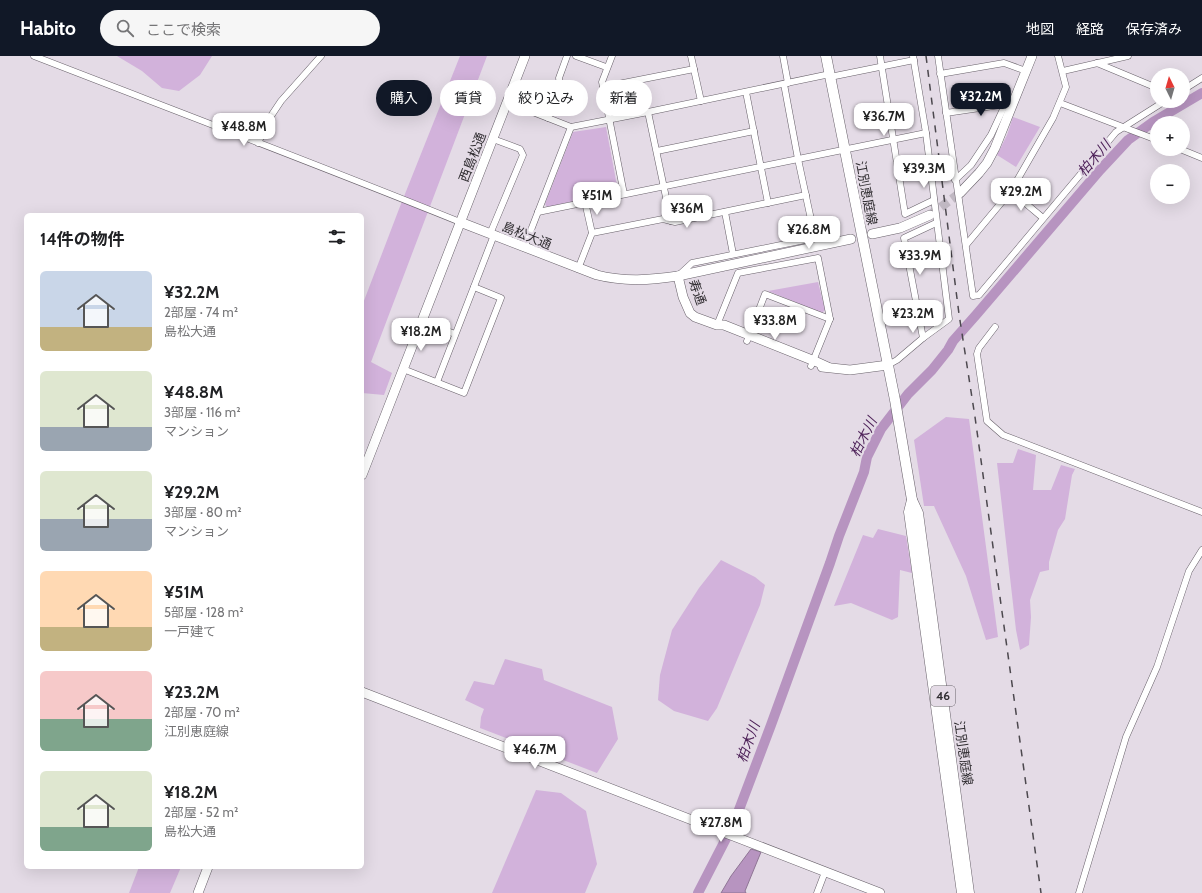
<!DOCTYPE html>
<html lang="ja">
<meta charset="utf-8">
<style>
body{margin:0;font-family:Cabin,"Noto Sans JP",sans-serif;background:#f6f6f6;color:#202124;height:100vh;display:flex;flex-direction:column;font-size:15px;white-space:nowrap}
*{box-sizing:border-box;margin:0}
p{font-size:13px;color:#757577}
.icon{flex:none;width:22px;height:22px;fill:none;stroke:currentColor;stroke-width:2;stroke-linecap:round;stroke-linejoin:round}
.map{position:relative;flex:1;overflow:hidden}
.sheet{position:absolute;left:24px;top:157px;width:340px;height:656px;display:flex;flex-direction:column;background:#fff;border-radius:6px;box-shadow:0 4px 16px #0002}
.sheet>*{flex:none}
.hud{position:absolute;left:376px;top:24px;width:380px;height:36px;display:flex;gap:8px}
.needle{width:26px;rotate:355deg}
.tools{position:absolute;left:1150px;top:12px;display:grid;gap:8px}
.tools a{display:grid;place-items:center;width:40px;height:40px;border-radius:50%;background:#fff;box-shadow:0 4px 16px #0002;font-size:20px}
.price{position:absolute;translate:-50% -34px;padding:0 9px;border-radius:8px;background:#fff;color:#222;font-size:13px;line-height:26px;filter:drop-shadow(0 1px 2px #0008)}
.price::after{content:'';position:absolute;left:50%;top:24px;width:12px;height:9px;margin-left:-6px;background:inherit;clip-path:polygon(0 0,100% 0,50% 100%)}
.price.active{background:#111827;color:#fff}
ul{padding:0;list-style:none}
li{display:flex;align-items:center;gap:12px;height:100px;padding:0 16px}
li span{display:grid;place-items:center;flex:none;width:112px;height:80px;border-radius:6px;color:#555}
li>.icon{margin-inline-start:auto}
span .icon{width:48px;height:48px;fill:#fffc;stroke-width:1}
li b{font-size:17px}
h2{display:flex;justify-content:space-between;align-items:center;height:48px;padding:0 16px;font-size:17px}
.tag{padding:0 14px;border-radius:18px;background:#fff;box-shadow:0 4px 16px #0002;font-size:14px;line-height:36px}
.tag.active{background:#111827;color:#fff}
header{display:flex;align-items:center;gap:24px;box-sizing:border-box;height:56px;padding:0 20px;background:#111827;color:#fff}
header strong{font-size:19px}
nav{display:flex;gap:22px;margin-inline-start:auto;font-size:14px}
.search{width:280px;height:36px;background:#f6f6f6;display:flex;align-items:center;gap:10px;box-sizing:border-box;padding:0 14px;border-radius:22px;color:#757577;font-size:15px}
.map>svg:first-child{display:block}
.green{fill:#d2b2db}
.water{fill:#b794c0;stroke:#8f7595}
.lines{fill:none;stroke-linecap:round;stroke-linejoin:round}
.river{stroke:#b794c0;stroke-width:10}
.secondary-tunnel{stroke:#c0b8c2;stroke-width:9;stroke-dasharray:9 4.5;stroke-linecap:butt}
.street-casing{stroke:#68616a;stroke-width:7}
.secondary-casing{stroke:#68616a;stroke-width:10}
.primary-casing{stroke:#68616a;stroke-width:11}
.street{stroke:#fff;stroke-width:6}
.secondary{stroke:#fff;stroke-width:9}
.primary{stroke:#fff;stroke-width:10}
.rail{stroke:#4c484e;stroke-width:1.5;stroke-dasharray:7 7;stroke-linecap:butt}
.labels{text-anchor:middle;stroke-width:4;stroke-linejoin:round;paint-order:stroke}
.shield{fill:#e4dbe6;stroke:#676268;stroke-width:1}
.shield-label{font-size:12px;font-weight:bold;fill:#312e32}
.street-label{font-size:13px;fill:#312e32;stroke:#e4dbe6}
.water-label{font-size:14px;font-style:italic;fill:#4f235a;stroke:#e4dbe6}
</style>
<header>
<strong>Habito</strong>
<div class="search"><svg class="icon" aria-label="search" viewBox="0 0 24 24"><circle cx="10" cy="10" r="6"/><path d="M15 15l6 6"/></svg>ここで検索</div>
<nav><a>地図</a><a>経路</a><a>保存済み</a></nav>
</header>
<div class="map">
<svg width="1202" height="837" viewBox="0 0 1202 837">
<rect width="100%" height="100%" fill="#e4dbe6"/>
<g class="green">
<path d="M 117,0 L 212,0 L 200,19 L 179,35 L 162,32 L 142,15 Z"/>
<path d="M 460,0 L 487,0 L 371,306 L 392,317 L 384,339 L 362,337 L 362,250 L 399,153 Z"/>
<path d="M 1013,61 L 1040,71 L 1016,111 L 997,99 L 1007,79 Z"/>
<path d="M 606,71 L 618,135 L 617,136 L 547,151 L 545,148 L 573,76 Z"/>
<path d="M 818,226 L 825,254 L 822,257 L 768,235 Z"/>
<path d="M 946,361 L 969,363 L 998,581 L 986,584 L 966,520 L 934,450 L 924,450 L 914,384 Z"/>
<path d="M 1018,393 L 1036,399 L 1033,434 L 1051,434 L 1061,409 L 1075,413 L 1072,419 L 1065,463 L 1058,474 L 1049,506 L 1049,514 L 1040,516 L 1030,544 L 1031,561 L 1029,589 L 1020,594 L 1016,574 L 997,407 L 1013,407 Z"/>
<path d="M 878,473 L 906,480 L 912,517 L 900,514 L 898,561 L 892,564 L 851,547 L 834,550 L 863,479 L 873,482 Z"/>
<path d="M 721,504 L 755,521 L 765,529 L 760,549 L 717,652 L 708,665 L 674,655 L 658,644 L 660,619 L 672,574 L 699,532 Z"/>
<path d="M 505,603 L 542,613 L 544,624 L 612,651 L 618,683 L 597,717 L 480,672 L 481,661 L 484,653 L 465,644 L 474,625 L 494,629 Z"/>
<path d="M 536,734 L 561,737 L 586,755 L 597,808 L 585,837 L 492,837 Z"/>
<path d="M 139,811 L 181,811 L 170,837 L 129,837 Z"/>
</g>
<path class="water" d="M 751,793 L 761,796 L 745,835 L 746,837 L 721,837 L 731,820 Z"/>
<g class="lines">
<path class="river" d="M 698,837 L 734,767 L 771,669 L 830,507 L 839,480 L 864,416 L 867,401 L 881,373 L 908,338 L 932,314 L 948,294 L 953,285 L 976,259 L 1100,114 L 1128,84 L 1153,66 L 1202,37"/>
<path class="secondary-tunnel" d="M 930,159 L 960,137"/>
<g class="street-casing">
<g id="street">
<path d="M 34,0 C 176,55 319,109 460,166"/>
<path d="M 576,0 L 606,11"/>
<path d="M 612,0 L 602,26 L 624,138"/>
<path d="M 691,0 L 701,45"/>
<path d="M 783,0 L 788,27"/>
<path d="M 880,0 L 905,158 L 934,144"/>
<path d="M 938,0 L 973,240 L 979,239 L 1116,76 L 1165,45"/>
<path d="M 1097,7 L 1157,32"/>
<path d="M 1063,15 L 1128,0"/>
<path d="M 940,18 L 1004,7 L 1026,15"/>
<path d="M 830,21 L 914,4"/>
<path d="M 603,31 L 694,13"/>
<path d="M 1183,34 L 1202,22"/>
<path d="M 746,36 L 768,147"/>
<path d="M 507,46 L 571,71 L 648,56 L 830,18"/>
<path d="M 1060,47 L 1157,84"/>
<path d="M 648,56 L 671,165"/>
<path d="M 946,57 L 1007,48"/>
<path d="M 548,62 L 560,30 L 559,22 L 567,0"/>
<path d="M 258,87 L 271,60 L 281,45 L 321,0"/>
<path d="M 1180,93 L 1202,102"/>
<path d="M 657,95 L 754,75"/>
<path d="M 955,124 L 971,109 L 991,79 L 1005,49"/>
<path d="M 1011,135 L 1043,162"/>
<path d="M 585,146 L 592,177"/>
<path d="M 538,156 L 926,77"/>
<path d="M 725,156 L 733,198"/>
<path d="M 490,178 L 523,99 L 520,93 L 493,83"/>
<path d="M 966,189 L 1011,135 L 1053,62 L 1066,31 L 1058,0"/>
<path d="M 524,192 L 571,71"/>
<path d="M 578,213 L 592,177 L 663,163 L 675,166 L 806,139"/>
<path d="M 679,219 L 692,207 L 815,182 L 798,103 L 784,28"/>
<path d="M 421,265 L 455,278"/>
<path d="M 717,269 L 738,217 L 818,202 L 830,263 L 811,310"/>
<path d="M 995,271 L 979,292 L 977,298 L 987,365 L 1003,379 L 1202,456"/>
<path d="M 923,282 L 904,182 L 936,167"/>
<path d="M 747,285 L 765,238 L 830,263"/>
<path d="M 888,309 L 897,304 L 923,282 L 949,263 L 926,77 L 913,0"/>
<path d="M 403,313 L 464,337 L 501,242 L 474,231"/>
<path d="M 437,326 L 494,179"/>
<path d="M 817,837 L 825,816"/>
<path d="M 1079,837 L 1126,681 L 1157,611 L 1189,515 L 1202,494"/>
</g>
</g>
<g class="secondary-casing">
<g id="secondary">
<path d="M 960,137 L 979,117 L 987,107 L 995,92 L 1032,0"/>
<path d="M 460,166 L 597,219 C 624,226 651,224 678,220 L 851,183"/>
<path d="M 872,178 L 900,172 L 930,159"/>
<path d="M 678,220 L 683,241 L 690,257 L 695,261 L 717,269 L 724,269 L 817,306 L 828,311"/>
<path d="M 822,311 L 850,314 L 888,309"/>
<path d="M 362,419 L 525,0"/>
<path d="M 362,636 L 880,837"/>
<path d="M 198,837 L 208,811"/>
</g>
</g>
<g class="primary-casing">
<g id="primary">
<path d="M 826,0 L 895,344 L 912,444 L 918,457 L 969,837"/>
<path d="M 912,444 L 909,456 L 962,837"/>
</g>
</g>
<use href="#street" class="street"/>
<use href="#secondary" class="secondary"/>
<use href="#primary" class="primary"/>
<path class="rail" d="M 926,0 L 959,258 L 975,361 L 1041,837"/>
</g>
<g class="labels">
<rect class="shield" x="931" y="630" width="24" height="20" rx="3"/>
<g class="shield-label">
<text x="943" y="644">46</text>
</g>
<g class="street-label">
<text transform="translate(472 101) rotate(-69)" y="5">西島松通</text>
<text transform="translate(867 137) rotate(79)" y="5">江別恵庭線</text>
<text transform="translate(527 179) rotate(22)" y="5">島松大通</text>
<text transform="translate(698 236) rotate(70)" y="5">寿通</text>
<text transform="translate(964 697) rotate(82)" y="5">江別恵庭線</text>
</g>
<g class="water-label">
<text transform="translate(1094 102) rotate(-49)" y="5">柏木川</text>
<text transform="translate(863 381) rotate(-63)" y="5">柏木川</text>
<text transform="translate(748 686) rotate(-70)" y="5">柏木川</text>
</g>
</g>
</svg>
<div class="tools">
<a><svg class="needle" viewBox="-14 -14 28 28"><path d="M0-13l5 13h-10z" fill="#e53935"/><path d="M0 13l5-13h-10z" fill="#757577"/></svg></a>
<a>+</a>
<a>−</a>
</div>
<b class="price active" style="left:981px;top:61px">¥32.2M</b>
<b class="price" style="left:884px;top:81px">¥36.7M</b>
<b class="price" style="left:244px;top:91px">¥48.8M</b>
<b class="price" style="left:924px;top:133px">¥39.3M</b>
<b class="price" style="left:1021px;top:156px">¥29.2M</b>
<b class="price" style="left:597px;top:160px">¥51M</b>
<b class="price" style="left:687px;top:173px">¥36M</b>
<b class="price" style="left:809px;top:194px">¥26.8M</b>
<b class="price" style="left:920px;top:220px">¥33.9M</b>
<b class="price" style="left:913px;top:278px">¥23.2M</b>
<b class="price" style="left:775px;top:285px">¥33.8M</b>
<b class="price" style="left:421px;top:296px">¥18.2M</b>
<b class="price" style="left:535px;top:714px">¥46.7M</b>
<b class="price" style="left:721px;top:787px">¥27.8M</b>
<div class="hud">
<a class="tag active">購入</a>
<a class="tag">賃貸</a>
<a class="tag">絞り込み</a>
<a class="tag">新着</a>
</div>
<section class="sheet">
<h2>14件の物件<svg class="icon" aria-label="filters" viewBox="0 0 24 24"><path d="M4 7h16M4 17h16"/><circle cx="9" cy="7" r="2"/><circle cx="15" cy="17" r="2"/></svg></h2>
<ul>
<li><span style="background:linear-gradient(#c9d6e8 70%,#c2b280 0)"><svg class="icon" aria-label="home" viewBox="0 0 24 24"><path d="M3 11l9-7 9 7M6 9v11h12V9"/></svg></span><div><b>¥32.2M</b><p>2部屋 · 74 m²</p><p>島松大通</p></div></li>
<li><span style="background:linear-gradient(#dfe7d0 70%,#9aa5b1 0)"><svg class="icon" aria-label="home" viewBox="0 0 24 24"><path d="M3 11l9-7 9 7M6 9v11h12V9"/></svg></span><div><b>¥48.8M</b><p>3部屋 · 116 m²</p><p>マンション</p></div></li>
<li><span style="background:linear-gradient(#dfe7d0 60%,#9aa5b1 0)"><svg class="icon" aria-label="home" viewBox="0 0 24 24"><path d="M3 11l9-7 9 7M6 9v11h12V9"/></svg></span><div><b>¥29.2M</b><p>3部屋 · 80 m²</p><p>マンション</p></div></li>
<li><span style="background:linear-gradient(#ffd9b3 70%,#c2b280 0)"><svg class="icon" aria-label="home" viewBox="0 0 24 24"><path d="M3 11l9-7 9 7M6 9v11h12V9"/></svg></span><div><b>¥51M</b><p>5部屋 · 128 m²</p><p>一戸建て</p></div></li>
<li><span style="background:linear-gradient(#f6c9c9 60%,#7fa58c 0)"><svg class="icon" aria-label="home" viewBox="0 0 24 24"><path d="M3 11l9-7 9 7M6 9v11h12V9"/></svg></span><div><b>¥23.2M</b><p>2部屋 · 70 m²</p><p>江別恵庭線</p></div></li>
<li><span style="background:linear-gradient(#dfe7d0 70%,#7fa58c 0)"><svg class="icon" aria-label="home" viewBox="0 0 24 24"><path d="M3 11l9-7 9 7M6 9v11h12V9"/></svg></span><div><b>¥18.2M</b><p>2部屋 · 52 m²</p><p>島松大通</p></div></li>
</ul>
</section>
</div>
